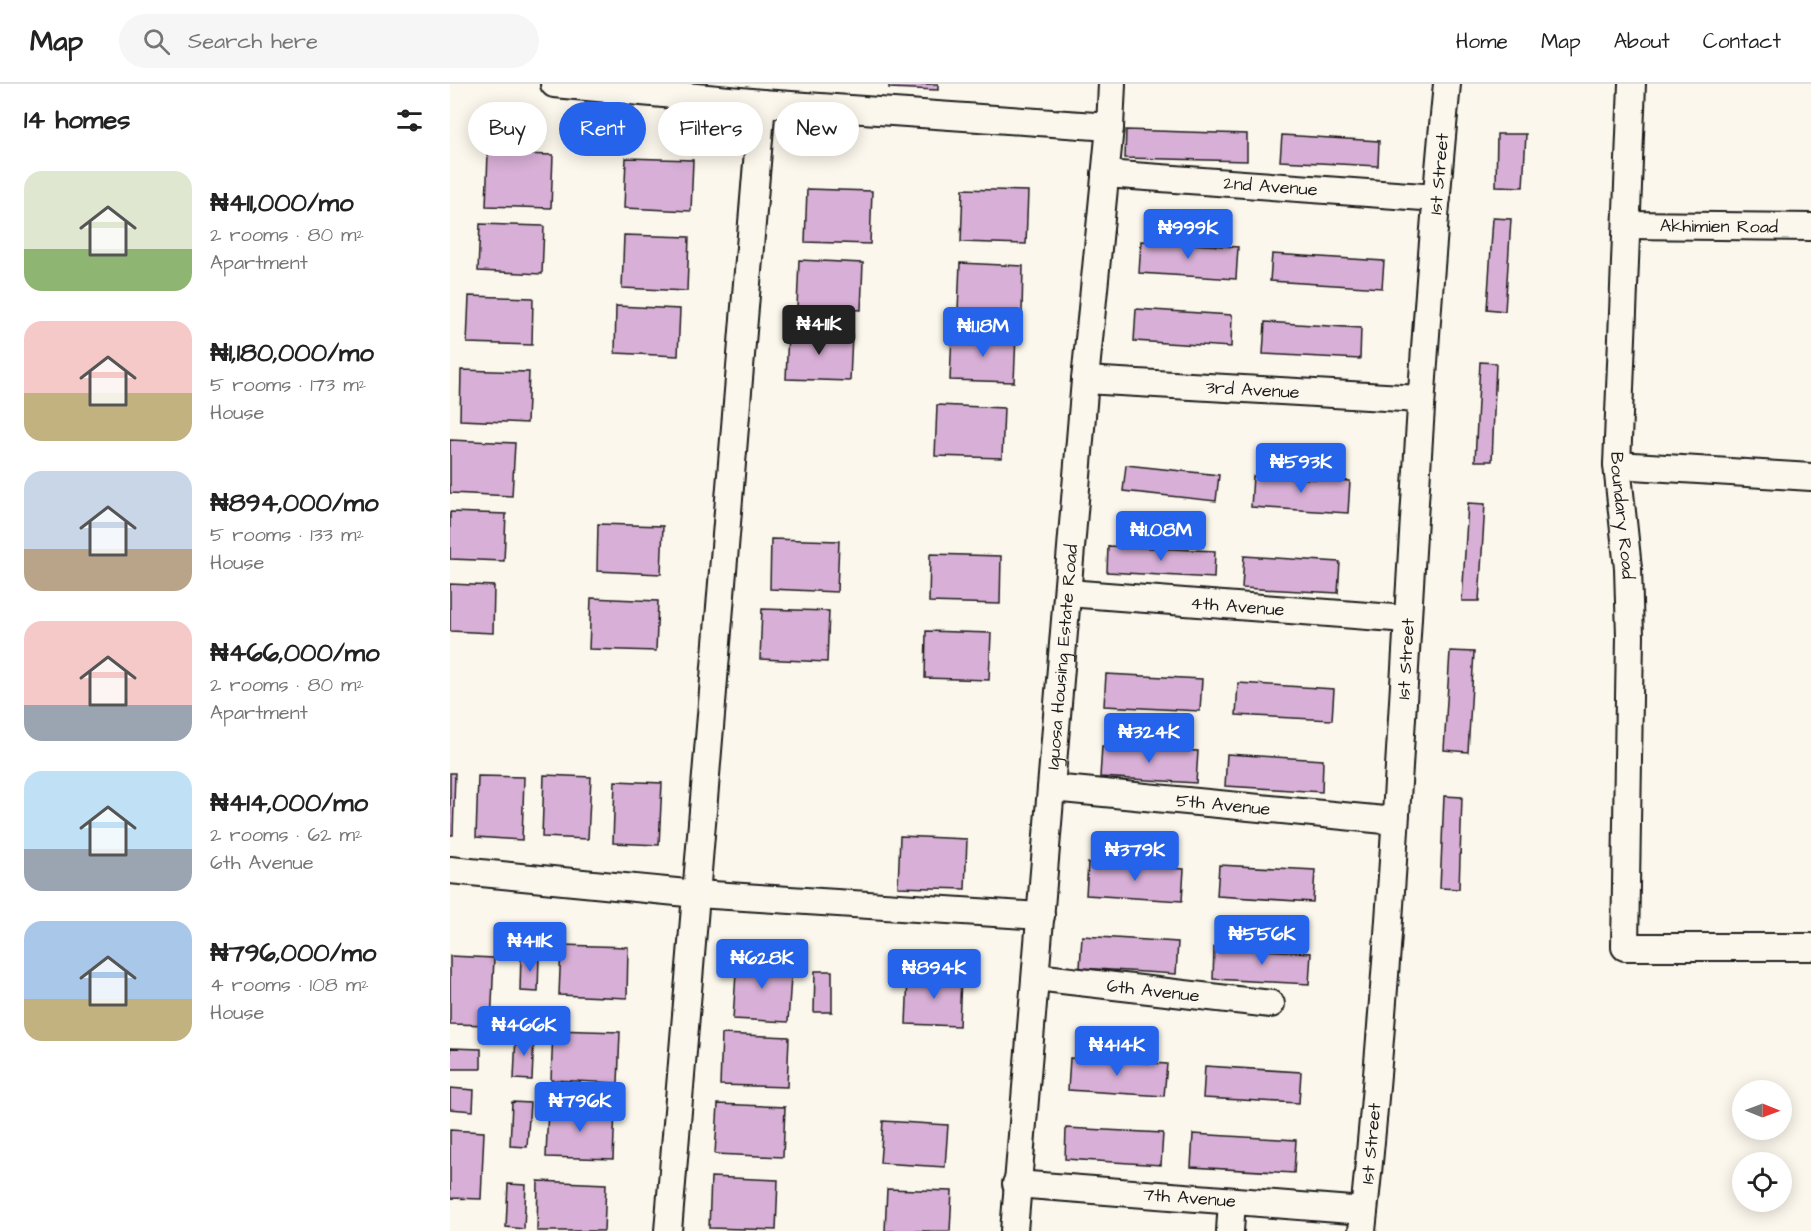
<!DOCTYPE html>
<meta charset="utf-8">
<style>
body{margin:0;font-family:"Architects Daughter",sans-serif;background:#f6f6f6;color:#222;height:100vh;display:flex;flex-direction:column;font-size:22px;white-space:nowrap}
*{box-sizing:border-box;margin:0}
p{font-size:20px;color:#767676}
.icon{flex:none;width:33px;height:33px;fill:none;stroke:currentColor;stroke-width:2;stroke-linecap:round;stroke-linejoin:round}
.map{position:relative;flex:1;overflow:hidden}
.panel{display:flex;flex-direction:column;background:#fff;width:450px}
.panel>*{flex:none}
.guide{position:absolute;left:18px;top:18px;width:570px;height:54px;display:flex;gap:12px}
.needle{width:39px;rotate:91deg}
.tools{position:absolute;left:1282px;top:996px;display:grid;gap:12px}
.tools a{display:grid;place-items:center;width:60px;height:60px;border-radius:50%;background:#fff;box-shadow:0 3px 15px #0003;font-size:30px}
.price{position:absolute;translate:-50% -51px;padding:0 14px;border-radius:6px;background:#2563eb;color:#fff;font-size:20px;line-height:39px;filter:drop-shadow(0 2px 3px #0008)}
.price::after{content:'';position:absolute;left:50%;top:36px;width:18px;height:14px;margin-left:-9px;background:inherit;clip-path:polygon(0 0,100% 0,50% 100%)}
.price.current{background:#222;color:#fff}
ul{padding:0;list-style:none}
li{display:flex;align-items:center;gap:18px;height:150px;padding:0 24px}
li span{display:grid;place-items:center;flex:none;width:168px;height:120px;border-radius:18px;color:#555}
li>.icon{margin-inline-start:auto}
span .icon{width:72px;height:72px;fill:#fffc;stroke-width:1}
li b{font-size:26px}
h2{display:flex;justify-content:space-between;align-items:center;height:72px;padding:0 24px;font-size:26px}
.chip{padding:0 21px;border-radius:27px;background:#fff;box-shadow:0 3px 15px #0003;font-size:21px;line-height:54px}
.chip.current{background:#2563eb;color:#fff}
header{display:flex;align-items:center;gap:36px;box-sizing:border-box;height:84px;padding:0 30px;background:#fff;border-bottom:2px solid #e0e0e0}
header strong{font-size:28px}
nav{display:flex;gap:33px;margin-inline-start:auto;font-size:21px}
.search{width:420px;height:54px;background:#f6f6f6;display:flex;align-items:center;gap:15px;box-sizing:border-box;padding:0 21px;border-radius:33px;color:#767676;font-size:22px}
main{display:flex;flex:1;min-height:0}
.map>svg:first-child{display:block}
.building{fill:#d8afd6;stroke:#1c1c1c;stroke-width:1.5}
.lines{fill:none;stroke-linecap:round;stroke-linejoin:round}
.street-casing{stroke:#1c1c1c;stroke-width:30}
.street{stroke:#fbf7ec;stroke-width:26}
.labels{text-anchor:middle;stroke-width:4.5;stroke-linejoin:round;paint-order:stroke}
.street-label{font-size:18px;fill:#1c1c1c;stroke:#fbf7ec}
</style>
<header>
<strong>Map</strong>
<div class="search"><svg class="icon" aria-label="search" viewBox="0 0 24 24"><circle cx="10" cy="10" r="6"/><path d="M15 15l6 6"/></svg>Search here</div>
<nav><a>Home</a><a>Map</a><a>About</a><a>Contact</a></nav>
</header>
<main>
<section class="panel">
<h2>14 homes<svg class="icon" aria-label="filters" viewBox="0 0 24 24"><path d="M4 7h16M4 17h16"/><circle cx="9" cy="7" r="2"/><circle cx="15" cy="17" r="2"/></svg></h2>
<ul>
<li><span style="background:linear-gradient(#dfe7d0 65%,#8fb573 0)"><svg class="icon" aria-label="home" viewBox="0 0 24 24"><path d="M3 11l9-7 9 7M6 9v11h12V9"/></svg></span><div><b>₦411,000/mo</b><p>2 rooms · 80 m²</p><p>Apartment</p></div></li>
<li><span style="background:linear-gradient(#f6c9c9 60%,#c2b280 0)"><svg class="icon" aria-label="home" viewBox="0 0 24 24"><path d="M3 11l9-7 9 7M6 9v11h12V9"/></svg></span><div><b>₦1,180,000/mo</b><p>5 rooms · 173 m²</p><p>House</p></div></li>
<li><span style="background:linear-gradient(#c9d6e8 65%,#b9a48a 0)"><svg class="icon" aria-label="home" viewBox="0 0 24 24"><path d="M3 11l9-7 9 7M6 9v11h12V9"/></svg></span><div><b>₦894,000/mo</b><p>5 rooms · 133 m²</p><p>House</p></div></li>
<li><span style="background:linear-gradient(#f6c9c9 70%,#9aa5b1 0)"><svg class="icon" aria-label="home" viewBox="0 0 24 24"><path d="M3 11l9-7 9 7M6 9v11h12V9"/></svg></span><div><b>₦466,000/mo</b><p>2 rooms · 80 m²</p><p>Apartment</p></div></li>
<li><span style="background:linear-gradient(#bfe0f5 65%,#9aa5b1 0)"><svg class="icon" aria-label="home" viewBox="0 0 24 24"><path d="M3 11l9-7 9 7M6 9v11h12V9"/></svg></span><div><b>₦414,000/mo</b><p>2 rooms · 62 m²</p><p>6th Avenue</p></div></li>
<li><span style="background:linear-gradient(#a9c7e8 65%,#c2b280 0)"><svg class="icon" aria-label="home" viewBox="0 0 24 24"><path d="M3 11l9-7 9 7M6 9v11h12V9"/></svg></span><div><b>₦796,000/mo</b><p>4 rooms · 108 m²</p><p>House</p></div></li>
</ul>
</section>
<div class="map">
<svg width="1361" height="1147" viewBox="0 0 1361 1147">
<rect width="100%" height="100%" fill="#fbf7ec"/>
<filter id="ink" filterUnits="userSpaceOnUse"><feTurbulence type="fractalNoise" baseFrequency=".0167" numOctaves="2"/><feDisplacementMap in="SourceGraphic" scale="12" xChannelSelector="R" yChannelSelector="G"/><feConvolveMatrix kernelMatrix="1 2 1 2 8 2 1 2 1" color-interpolation-filters="sRGB"/></filter>
<g filter="url(#ink)">
<g class="building">
<path d="M 439,0 L 488,0 L 488,6 L 439,4 Z"/>
<path d="M 676,46 L 797,50 L 797,77 L 675,74 Z"/>
<path d="M 1047,50 L 1076,50 L 1073,103 L 1046,102 Z"/>
<path d="M 832,51 L 929,57 L 928,82 L 830,77 Z"/>
<path d="M 38,69 L 103,71 L 101,124 L 36,122 Z"/>
<path d="M 176,74 L 243,76 L 241,127 L 174,124 Z"/>
<path d="M 357,105 L 422,107 L 420,160 L 355,158 Z"/>
<path d="M 513,105 L 578,107 L 576,160 L 511,158 Z"/>
<path d="M 1043,134 L 1061,135 L 1055,227 L 1037,225 Z"/>
<path d="M 30,140 L 94,142 L 92,190 L 28,187 Z"/>
<path d="M 174,151 L 239,153 L 237,207 L 172,204 Z"/>
<path d="M 691,157 L 788,163 L 786,195 L 689,189 Z"/>
<path d="M 822,170 L 934,177 L 932,204 L 820,197 Z"/>
<path d="M 349,176 L 413,179 L 411,226 L 347,223 Z"/>
<path d="M 510,179 L 573,182 L 572,229 L 508,226 Z"/>
<path d="M 19,212 L 83,214 L 82,261 L 17,259 Z"/>
<path d="M 166,222 L 230,225 L 228,272 L 165,269 Z"/>
<path d="M 686,225 L 782,231 L 781,263 L 684,257 Z"/>
<path d="M 815,238 L 911,244 L 910,275 L 813,270 Z"/>
<path d="M 338,248 L 402,250 L 400,297 L 336,295 Z"/>
<path d="M 502,249 L 566,251 L 564,298 L 500,296 Z"/>
<path d="M 1030,278 L 1046,279 L 1042,377 L 1025,377 Z"/>
<path d="M 11,286 L 79,288 L 77,339 L 10,336 Z"/>
<path d="M 487,321 L 554,324 L 552,374 L 485,372 Z"/>
<path d="M 0,356 L 65,359 L 62,412 L 0,409 Z"/>
<path d="M 676,381 L 769,391 L 766,417 L 673,407 Z"/>
<path d="M 803,392 L 900,397 L 898,429 L 801,423 Z"/>
<path d="M 1018,419 L 1035,420 L 1029,517 L 1012,517 Z"/>
<path d="M 0,428 L 56,430 L 54,477 L 0,475 Z"/>
<path d="M 148,440 L 213,442 L 211,490 L 147,487 Z"/>
<path d="M 321,455 L 389,457 L 387,508 L 320,505 Z"/>
<path d="M 658,462 L 765,467 L 764,494 L 657,488 Z"/>
<path d="M 480,470 L 551,472 L 550,520 L 479,518 Z"/>
<path d="M 794,472 L 890,478 L 888,509 L 792,504 Z"/>
<path d="M 0,500 L 44,502 L 43,549 L 0,547 Z"/>
<path d="M 141,514 L 208,517 L 206,567 L 139,565 Z"/>
<path d="M 312,525 L 379,527 L 377,578 L 310,575 Z"/>
<path d="M 476,547 L 541,549 L 539,596 L 475,594 Z"/>
<path d="M 1000,567 L 1024,568 L 1018,668 L 994,666 Z"/>
<path d="M 656,590 L 752,595 L 750,627 L 654,622 Z"/>
<path d="M 788,599 L 884,605 L 882,636 L 786,631 Z"/>
<path d="M 652,662 L 748,667 L 746,699 L 650,693 Z"/>
<path d="M 777,670 L 873,676 L 872,708 L 775,702 Z"/>
<path d="M 0,689 L 5,689 L 3,751 L 0,751 Z"/>
<path d="M 94,691 L 141,693 L 138,755 L 92,753 Z"/>
<path d="M 28,692 L 74,693 L 72,756 L 26,753 Z"/>
<path d="M 165,697 L 212,699 L 209,761 L 163,759 Z"/>
<path d="M 994,712 L 1012,713 L 1009,805 L 990,804 Z"/>
<path d="M 450,752 L 517,755 L 515,805 L 448,803 Z"/>
<path d="M 638,779 L 734,785 L 732,817 L 636,811 Z"/>
<path d="M 769,781 L 865,786 L 863,818 L 767,812 Z"/>
<path d="M 632,852 L 728,858 L 726,890 L 630,884 Z"/>
<path d="M 111,861 L 178,863 L 177,914 L 109,911 Z"/>
<path d="M 764,863 L 861,869 L 859,900 L 763,895 Z"/>
<path d="M 71,870 L 89,871 L 88,908 L 70,907 Z"/>
<path d="M 0,872 L 44,874 L 41,941 L 0,940 Z"/>
<path d="M 287,874 L 342,877 L 338,938 L 283,935 Z"/>
<path d="M 365,887 L 382,887 L 382,928 L 364,928 Z"/>
<path d="M 458,891 L 511,893 L 509,942 L 456,940 Z"/>
<path d="M 103,946 L 170,948 L 168,999 L 101,996 Z"/>
<path d="M 66,950 L 84,951 L 82,996 L 64,995 Z"/>
<path d="M 272,950 L 339,953 L 337,1003 L 270,1001 Z"/>
<path d="M 0,964 L 31,965 L 31,985 L 0,985 Z"/>
<path d="M 620,974 L 717,980 L 714,1012 L 618,1006 Z"/>
<path d="M 755,982 L 851,988 L 849,1019 L 753,1014 Z"/>
<path d="M 0,1004 L 24,1006 L 23,1027 L 0,1025 Z"/>
<path d="M 62,1018 L 80,1019 L 77,1063 L 60,1062 Z"/>
<path d="M 268,1020 L 335,1023 L 333,1073 L 265,1070 Z"/>
<path d="M 98,1022 L 165,1025 L 163,1075 L 96,1073 Z"/>
<path d="M 433,1037 L 498,1041 L 495,1083 L 430,1079 Z"/>
<path d="M 616,1044 L 713,1049 L 711,1081 L 615,1075 Z"/>
<path d="M 0,1046 L 34,1048 L 31,1115 L 0,1114 Z"/>
<path d="M 743,1050 L 846,1056 L 844,1089 L 741,1083 Z"/>
<path d="M 261,1093 L 328,1096 L 326,1146 L 259,1144 Z"/>
<path d="M 88,1097 L 156,1100 L 154,1147 L 87,1147 Z"/>
<path d="M 58,1100 L 76,1101 L 74,1145 L 56,1143 Z"/>
<path d="M 437,1105 L 502,1107 L 500,1147 L 435,1147 Z"/>
</g>
<g class="lines">
<g class="street-casing">
<g id="street">
<path d="M 104,0 L 312,19 L 660,43"/>
<path id="s1" d="M 1182,0 L 1167,381 L 1178,484 L 1180,552 L 1175,863 L 1361,863"/>
<path id="s2" d="M 655,90 L 987,114"/>
<path id="s3" d="M 1177,141 L 1361,143"/>
<path id="s4" d="M 635,296 L 970,315"/>
<path d="M 1167,381 L 1361,393"/>
<path id="s5" d="M 618,509 L 957,535"/>
<path id="s6" d="M 602,704 L 945,737"/>
<path d="M 0,786 L 247,810 L 591,832"/>
<path id="s7" d="M 586,893 L 821,920"/>
<path id="s8" d="M 566,1100 L 914,1127"/>
<path d="M 218,1147 L 312,19"/>
<path id="s9" d="M 564,1147 L 635,296 L 660,43 L 662,0"/>
<path d="M 780,1147 L 782,1117"/>
<path id="s10" d="M 912,1147 C 953,766 959,382 997,0"/>
</g>
</g>
<use href="#street" class="street"/>
</g>
</g>
<g class="labels">
<g class="street-label">
<text dy="6" stroke="none"><textPath href="#s10" startOffset="1060">1st Street</textPath></text>
<text dy="6" stroke="none"><textPath href="#s2" startOffset="166">2nd Avenue</textPath></text>
<text dy="6" stroke="none"><textPath href="#s3" startOffset="92">Akhimien Road</textPath></text>
<text dy="6" stroke="none"><textPath href="#s4" startOffset="168">3rd Avenue</textPath></text>
<text dy="6" stroke="none"><textPath href="#s1" startOffset="432">Boundary Road</textPath></text>
<text dy="6" stroke="none"><textPath href="#s5" startOffset="170">4th Avenue</textPath></text>
<text dy="6" stroke="none"><textPath href="#s9" startOffset="576">Iguosa Housing Estate Road</textPath></text>
<text dy="6" stroke="none"><textPath href="#s10" startOffset="574">1st Street</textPath></text>
<text dy="6" stroke="none"><textPath href="#s6" startOffset="172">5th Avenue</textPath></text>
<text dy="6" stroke="none"><textPath href="#s7" startOffset="118">6th Avenue</textPath></text>
<text dy="6" stroke="none"><textPath href="#s10" startOffset="88">1st Street</textPath></text>
<text dy="6" stroke="none"><textPath href="#s8" startOffset="174">7th Avenue</textPath></text>
</g>
</g>
</svg>
<div class="tools">
<a><svg class="needle" viewBox="-14 -14 28 28"><path d="M0-13l5 13h-10z" fill="#e53935"/><path d="M0 13l5-13h-10z" fill="#767676"/></svg></a>
<a><svg class="icon" aria-label="locate" viewBox="0 0 24 24"><circle cx="12" cy="12" r="6"/><path d="M12 2v4M12 18v4M2 12h4M18 12h4"/></svg></a>
</div>
<b class="price" style="left:738px;top:176px">₦999K</b>
<b class="price current" style="left:369px;top:272px">₦411K</b>
<b class="price" style="left:533px;top:274px">₦1.18M</b>
<b class="price" style="left:851px;top:410px">₦593K</b>
<b class="price" style="left:711px;top:478px">₦1.08M</b>
<b class="price" style="left:699px;top:680px">₦324K</b>
<b class="price" style="left:685px;top:798px">₦379K</b>
<b class="price" style="left:812px;top:882px">₦556K</b>
<b class="price" style="left:80px;top:889px">₦411K</b>
<b class="price" style="left:312px;top:906px">₦628K</b>
<b class="price" style="left:484px;top:916px">₦894K</b>
<b class="price" style="left:74px;top:973px">₦466K</b>
<b class="price" style="left:667px;top:993px">₦414K</b>
<b class="price" style="left:130px;top:1049px">₦796K</b>
<div class="guide">
<a class="chip">Buy</a>
<a class="chip current">Rent</a>
<a class="chip">Filters</a>
<a class="chip">New</a>
</div>
</div>
</main>
